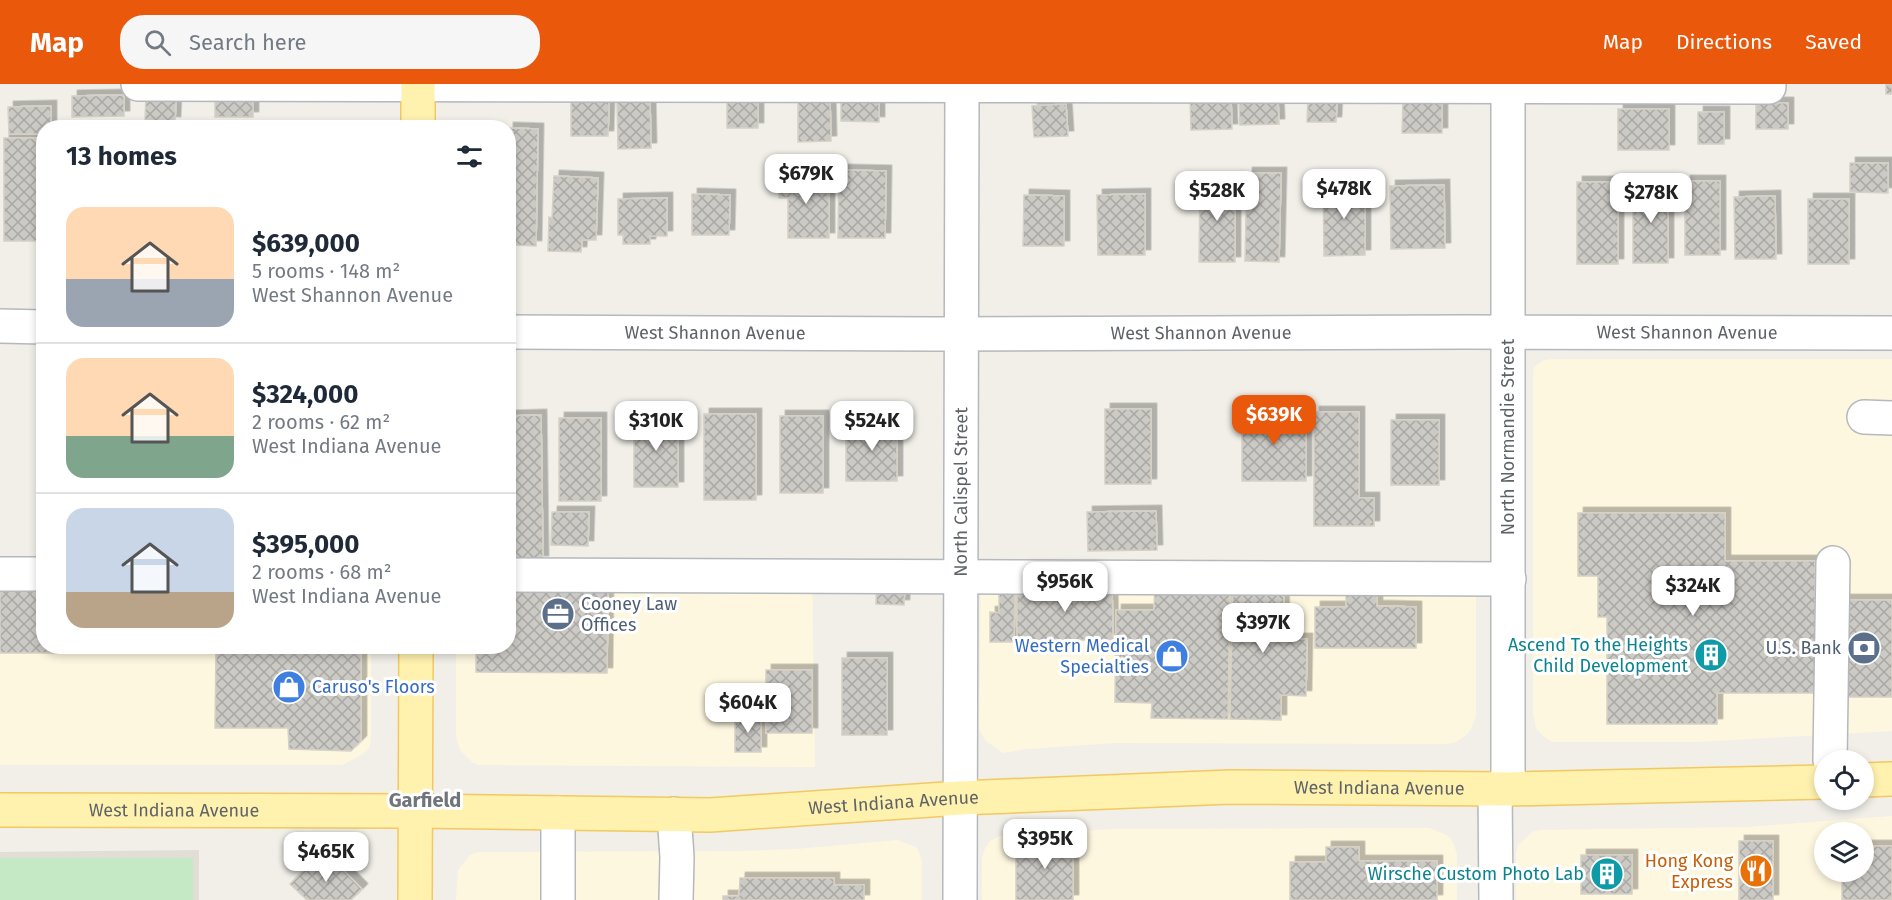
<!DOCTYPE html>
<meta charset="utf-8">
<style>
body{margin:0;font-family:"Fira Sans",sans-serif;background:#f6f6f7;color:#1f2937;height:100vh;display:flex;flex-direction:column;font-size:22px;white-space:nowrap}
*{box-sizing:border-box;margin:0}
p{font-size:20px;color:#747a83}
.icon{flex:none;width:33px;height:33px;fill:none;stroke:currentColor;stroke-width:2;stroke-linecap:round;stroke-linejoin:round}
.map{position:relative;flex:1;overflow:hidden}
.side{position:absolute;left:36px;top:36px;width:480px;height:534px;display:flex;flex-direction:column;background:#fff;border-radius:24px;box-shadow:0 3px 9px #0003}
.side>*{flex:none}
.tools{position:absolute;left:1814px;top:666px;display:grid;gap:12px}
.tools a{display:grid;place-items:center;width:60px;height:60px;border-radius:50%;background:#fff;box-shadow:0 3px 9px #0003;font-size:30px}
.price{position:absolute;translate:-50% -51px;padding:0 14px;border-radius:12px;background:#fff;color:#222;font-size:20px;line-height:39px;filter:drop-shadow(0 2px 3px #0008)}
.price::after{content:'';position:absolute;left:50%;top:36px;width:18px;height:14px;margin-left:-9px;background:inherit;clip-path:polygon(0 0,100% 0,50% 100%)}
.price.selected{background:#ea580c;color:#fff}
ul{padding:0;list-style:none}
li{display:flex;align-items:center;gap:18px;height:150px;padding:0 30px}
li+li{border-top:2px solid #e0e1e3}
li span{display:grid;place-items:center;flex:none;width:168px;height:120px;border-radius:18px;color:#555}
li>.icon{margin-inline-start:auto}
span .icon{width:72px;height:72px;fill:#fffc;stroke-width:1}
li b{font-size:26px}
h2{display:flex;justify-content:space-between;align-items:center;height:72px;padding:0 30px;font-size:26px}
header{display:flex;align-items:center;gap:36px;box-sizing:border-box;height:84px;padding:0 30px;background:#ea580c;color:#fff}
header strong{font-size:28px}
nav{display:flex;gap:33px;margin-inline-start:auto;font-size:21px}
.search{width:420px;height:54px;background:#f6f6f7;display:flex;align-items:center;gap:15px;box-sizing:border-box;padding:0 21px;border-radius:24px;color:#747a83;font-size:22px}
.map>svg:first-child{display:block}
.commercial{fill:#fef7e0;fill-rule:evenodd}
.education{fill:#e1ded6}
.green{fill:#c5e8c5}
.building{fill:url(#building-cross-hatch);stroke:#d6d1c6;stroke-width:1.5;filter:url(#shadow)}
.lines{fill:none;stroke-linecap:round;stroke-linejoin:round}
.minor-casing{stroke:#b5b8bc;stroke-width:36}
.major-casing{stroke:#f2c960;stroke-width:36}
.minor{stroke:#fff;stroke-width:33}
.major{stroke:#fff2af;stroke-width:33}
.labels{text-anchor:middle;stroke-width:6;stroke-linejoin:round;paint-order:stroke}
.street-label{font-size:18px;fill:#5f6368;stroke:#fff}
.service-label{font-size:18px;fill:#4e5e75;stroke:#fff;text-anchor:start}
.culture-label{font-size:18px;fill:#0d838f;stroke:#fff;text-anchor:end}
.shop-label{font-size:18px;fill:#366cbe;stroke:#fff;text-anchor:end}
.food-label{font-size:18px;fill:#c56008;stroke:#fff;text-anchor:end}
.neighbourhood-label{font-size:20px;font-weight:bold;fill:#70757a;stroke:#fff}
</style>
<header>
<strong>Map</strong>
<div class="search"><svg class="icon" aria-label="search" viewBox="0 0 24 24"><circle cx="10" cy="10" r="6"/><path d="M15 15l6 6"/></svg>Search here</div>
<nav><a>Map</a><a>Directions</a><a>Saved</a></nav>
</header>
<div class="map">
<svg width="1892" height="816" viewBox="0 0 1892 816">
<defs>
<pattern id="building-cross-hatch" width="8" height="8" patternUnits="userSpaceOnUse" patternTransform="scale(1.5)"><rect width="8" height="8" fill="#cccac5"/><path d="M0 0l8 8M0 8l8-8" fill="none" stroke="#a9a8a4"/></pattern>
<filter id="shadow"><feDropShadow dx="5.5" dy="-5.5" stdDeviation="0" flood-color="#0004"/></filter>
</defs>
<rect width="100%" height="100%" fill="#f1efe8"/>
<g class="commercial">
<path d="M 1554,275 L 1892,275 L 1892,647 L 1698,658 L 1552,658 L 1543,652 L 1536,644 L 1533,629 L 1533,289 L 1534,283 L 1544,276 Z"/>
<path d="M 509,474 L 812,476 L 815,683 L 478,681 L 471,677 L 460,666 L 456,652 L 456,563 L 508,562 Z"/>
<path d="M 0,476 L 44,562 L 371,563 L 371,656 L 369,664 L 363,670 L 342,681 L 0,681 Z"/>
<path d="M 981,476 L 1476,477 L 1476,632 L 1471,645 L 1466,651 L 1456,658 L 1448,660 L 1116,659 L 1026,665 L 1003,669 L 986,657 L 979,645 Z"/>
<path d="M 1892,732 L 1892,816 L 1516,816 L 1516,770 L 1518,761 L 1532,748 L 1540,746 L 1748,743 ZM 1824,748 L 1863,748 L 1863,788 L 1824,788 Z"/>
<path d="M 1429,744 L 1447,751 L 1453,758 L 1457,770 L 1457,816 L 982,816 L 982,774 L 985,764 L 990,757 L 1002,751 L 1119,745 Z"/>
<path d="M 898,756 L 917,764 L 922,777 L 922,816 L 456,816 L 458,786 L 470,771 L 478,768 L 741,767 L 796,765 Z"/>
</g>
<path class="education" d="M 199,766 L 199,816 L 0,816 L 0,768 Z"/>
<rect class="green" x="0" y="774" width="193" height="42"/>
<g class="building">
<rect x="1886" y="0" width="6" height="10"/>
<path d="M 215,9 L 253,10 L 253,33 L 215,33 Z"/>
<path d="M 124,11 L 124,32 L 72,33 L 72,12 Z"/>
<path d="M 146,12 L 176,14 L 175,38 L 145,36 Z"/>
<path d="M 841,14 L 879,14 L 879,38 L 841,37 Z"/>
<path d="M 1231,14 L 1232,45 L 1191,46 L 1190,15 Z"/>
<path d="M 1308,14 L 1337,15 L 1336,38 L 1307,38 Z"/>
<path d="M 1403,14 L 1442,15 L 1442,49 L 1402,49 Z"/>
<path d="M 798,15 L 830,15 L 831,57 L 798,58 Z"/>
<path d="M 1278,15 L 1279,40 L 1240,41 L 1239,16 Z"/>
<rect x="727" y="16" width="31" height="28"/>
<path d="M 571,17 L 609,17 L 608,52 L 571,52 Z"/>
<path d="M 617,17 L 650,17 L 651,64 L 618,65 Z"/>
<rect x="1756" y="19" width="32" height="26"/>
<path d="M 1066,20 L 1068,52 L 1034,53 L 1032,22 Z"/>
<path d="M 51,22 L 51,44 L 44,44 L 44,50 L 9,50 L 8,23 Z"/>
<rect x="1618" y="25" width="51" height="41"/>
<rect x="1698" y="28" width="26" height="32"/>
<path d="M 508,44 L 538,45 L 536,162 L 508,161 Z"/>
<rect x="4" y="54" width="40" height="103"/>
<path d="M 1850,79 L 1888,79 L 1888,109 L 1850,108 Z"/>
<path d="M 839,86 L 886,87 L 885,154 L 838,154 Z"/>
<path d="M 779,89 L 825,89 L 825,109 L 829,109 L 829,154 L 788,154 L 788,114 L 779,114 Z"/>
<path d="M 1247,89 L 1281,89 L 1279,178 L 1245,177 Z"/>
<path d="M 554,92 L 598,94 L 596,156 L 582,156 L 581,168 L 548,167 L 549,133 L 552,134 Z"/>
<path d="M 1200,97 L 1235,97 L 1235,178 L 1199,178 Z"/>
<rect x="1685" y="97" width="35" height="74"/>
<rect x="1577" y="98" width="41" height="82"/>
<path d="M 1323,100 L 1365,100 L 1365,171 L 1324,172 Z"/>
<path d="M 1444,101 L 1445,164 L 1391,165 L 1390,102 Z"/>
<rect x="1633" y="101" width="35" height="78"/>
<path d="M 692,110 L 730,111 L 729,151 L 692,151 Z"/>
<path d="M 1145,110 L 1145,171 L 1098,171 L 1097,111 Z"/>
<path d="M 1024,111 L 1064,112 L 1064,162 L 1023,162 Z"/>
<path d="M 1775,112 L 1776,175 L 1735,175 L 1734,113 Z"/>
<path d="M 667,114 L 667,152 L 650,152 L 650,160 L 623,160 L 623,151 L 618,151 L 618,115 Z"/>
<rect x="1808" y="115" width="41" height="65"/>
<rect x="39" y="323" width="5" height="69"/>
<rect x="1105" y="325" width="46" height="75"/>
<rect x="1242" y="326" width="64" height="71"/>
<path d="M 1314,328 L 1359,328 L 1359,414 L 1374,414 L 1374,442 L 1314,442 Z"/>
<rect x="704" y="330" width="52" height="86"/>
<path d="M 541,331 L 543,477 L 511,477 L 508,332 Z"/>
<rect x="780" y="332" width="43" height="77"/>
<rect x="559" y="334" width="42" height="83"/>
<rect x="634" y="334" width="44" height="69"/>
<rect x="1391" y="336" width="48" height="65"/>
<rect x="846" y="339" width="51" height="58"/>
<path d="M 1156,427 L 1157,466 L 1088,467 L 1087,428 Z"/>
<path d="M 552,428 L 589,428 L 588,462 L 551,461 Z"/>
<path d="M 1578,429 L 1725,429 L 1725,477 L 1815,477 L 1815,609 L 1717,609 L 1717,640 L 1607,640 L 1607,533 L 1598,533 L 1598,492 L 1578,492 Z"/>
<path d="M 877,494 L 905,495 L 904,521 L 876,520 Z"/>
<path d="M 508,496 L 608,497 L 607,589 L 476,588 L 476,562 L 508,562 Z"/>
<path d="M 1155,496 L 1230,498 L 1228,635 L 1151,634 L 1152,619 L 1115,618 L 1116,526 L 1154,526 Z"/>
<path d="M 1233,498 L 1284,499 L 1283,555 L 1307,555 L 1306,612 L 1281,611 L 1281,636 L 1230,635 Z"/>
<path d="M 1017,502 L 1112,502 L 1113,556 L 1017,556 Z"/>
<path d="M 999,504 L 1015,505 L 1014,558 L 990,558 L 990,528 L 999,529 Z"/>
<path d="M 0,505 L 44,506 L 44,562 L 63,562 L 63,569 L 0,569 Z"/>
<path d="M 1346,509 L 1377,509 L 1377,522 L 1416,523 L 1416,564 L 1315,564 L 1315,523 L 1346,523 Z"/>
<rect x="1837" y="516" width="55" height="97"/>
<path d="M 216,562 L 361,562 L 361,657 L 351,667 L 289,665 L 288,644 L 215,644 Z"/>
<rect x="842" y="574" width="45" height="77"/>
<rect x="766" y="586" width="46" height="63"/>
<rect x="735" y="633" width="26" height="35"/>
<rect x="1016" y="755" width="57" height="61"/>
<rect x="1739" y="757" width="34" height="59"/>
<path d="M 1863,762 L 1892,762 L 1892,816 L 1842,816 L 1842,788 L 1863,788 Z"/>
<path d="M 1326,763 L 1359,763 L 1359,777 L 1437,777 L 1437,816 L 1290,816 L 1290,778 L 1326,778 Z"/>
<rect x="1581" y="771" width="51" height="39"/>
<path d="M 331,774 L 362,805 L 351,816 L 307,816 L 290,800 L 313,777 L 321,785 Z"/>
<path d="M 740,794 L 834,794 L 834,801 L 864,801 L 864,816 L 723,816 L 723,812 L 739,812 Z"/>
</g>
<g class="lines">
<g class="minor-casing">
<g id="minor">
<path d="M 138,0 L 1769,3"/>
<path d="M 0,242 L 44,243"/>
<path id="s1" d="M 508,248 L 935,250 L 1466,248 L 1892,249"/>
<path d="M 1864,333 L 1892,334"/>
<path d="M 0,490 L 44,490"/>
<path d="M 508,491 L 1509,495"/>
<path d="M 1830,676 L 1833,479"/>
<path d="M 1495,705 L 1496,816"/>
<path d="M 1508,705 L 1508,0"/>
<path d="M 558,729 L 558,816"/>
<path d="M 674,730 L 677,773 L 676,816"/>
<path id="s2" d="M 960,816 L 962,0"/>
</g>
</g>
<g class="major-casing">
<g id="major">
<path d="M 418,44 L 418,0"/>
<path d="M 1863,696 L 1892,695"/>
<path id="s3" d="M 0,726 L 414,727 L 710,731 L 960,714 L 1230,703 L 1508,705 L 1824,698"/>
<path d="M 415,816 L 416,562"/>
</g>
</g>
<use href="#minor" class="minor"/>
<use href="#major" class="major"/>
</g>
<defs>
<g id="office-disc" transform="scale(1.725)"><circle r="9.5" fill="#5c6f8a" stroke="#fff"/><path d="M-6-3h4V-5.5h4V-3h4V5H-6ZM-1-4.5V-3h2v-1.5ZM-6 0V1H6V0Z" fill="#fff"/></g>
<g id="bank-disc" transform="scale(1.725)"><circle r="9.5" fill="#5c6f8a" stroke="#fff"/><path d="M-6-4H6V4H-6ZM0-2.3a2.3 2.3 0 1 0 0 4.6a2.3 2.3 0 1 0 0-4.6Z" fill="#fff"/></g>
<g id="building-disc" transform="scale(1.725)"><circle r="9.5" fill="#0f9aa8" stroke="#fff"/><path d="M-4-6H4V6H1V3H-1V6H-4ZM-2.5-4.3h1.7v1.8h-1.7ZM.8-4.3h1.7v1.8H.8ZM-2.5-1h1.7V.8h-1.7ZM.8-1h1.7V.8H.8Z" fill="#fff"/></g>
<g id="shop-disc" transform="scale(1.725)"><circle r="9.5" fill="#3f7fe0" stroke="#fff"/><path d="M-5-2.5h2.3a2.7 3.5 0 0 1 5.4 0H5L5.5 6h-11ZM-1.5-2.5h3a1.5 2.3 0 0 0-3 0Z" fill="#fff"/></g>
<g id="restaurant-disc" transform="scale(1.725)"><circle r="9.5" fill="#e8710a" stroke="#fff"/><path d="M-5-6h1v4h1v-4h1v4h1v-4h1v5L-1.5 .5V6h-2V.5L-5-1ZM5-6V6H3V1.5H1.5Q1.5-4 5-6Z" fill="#fff"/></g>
</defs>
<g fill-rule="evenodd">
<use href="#office-disc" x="558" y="530"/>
<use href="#bank-disc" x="1864" y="564"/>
<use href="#building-disc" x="1711" y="571"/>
<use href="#shop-disc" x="1172" y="572"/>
<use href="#shop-disc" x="289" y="603"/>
<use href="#restaurant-disc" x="1756" y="787"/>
<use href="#building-disc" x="1607" y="790"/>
</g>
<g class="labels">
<g class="street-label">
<text dy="6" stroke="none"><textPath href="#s1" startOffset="1179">West Shannon Avenue</textPath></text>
<text dy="6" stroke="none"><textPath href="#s1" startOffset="207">West Shannon Avenue</textPath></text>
<text dy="6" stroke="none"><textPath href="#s1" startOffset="693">West Shannon Avenue</textPath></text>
<text transform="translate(1508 353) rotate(-90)" y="6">North Normandie Street</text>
<text dy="6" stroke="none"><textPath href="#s2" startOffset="408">North Calispel Street</textPath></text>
<text dy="6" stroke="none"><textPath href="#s3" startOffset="1380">West Indiana Avenue</textPath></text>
<text dy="6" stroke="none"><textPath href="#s3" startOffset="894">West Indiana Avenue</textPath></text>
<text dy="6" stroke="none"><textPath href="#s3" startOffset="174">West Indiana Avenue</textPath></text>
</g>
<g class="service-label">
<text x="581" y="526">Cooney Law<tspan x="581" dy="21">Offices</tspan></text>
<text x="1841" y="570" text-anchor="end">U.S. Bank</text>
</g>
<g class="culture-label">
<text x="1688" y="567">Ascend To the Heights<tspan x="1688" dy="21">Child Development</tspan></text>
<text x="1584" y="796">Wirsche Custom Photo Lab</text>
</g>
<g class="shop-label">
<text x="1149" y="568">Western Medical<tspan x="1149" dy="21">Specialties</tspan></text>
<text x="312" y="609" text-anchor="start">Caruso's Floors</text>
</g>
<g class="food-label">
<text x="1733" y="783">Hong Kong<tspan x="1733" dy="21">Express</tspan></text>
</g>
<g class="neighbourhood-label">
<text x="425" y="723">Garfield</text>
</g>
</g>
</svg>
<div class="tools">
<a><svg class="icon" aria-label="locate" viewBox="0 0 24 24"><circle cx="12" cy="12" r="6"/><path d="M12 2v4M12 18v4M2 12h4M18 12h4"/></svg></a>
<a><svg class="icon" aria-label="layers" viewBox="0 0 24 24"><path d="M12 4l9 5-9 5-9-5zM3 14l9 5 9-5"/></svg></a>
</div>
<b class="price" style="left:806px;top:121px">$679K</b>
<b class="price" style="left:1344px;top:136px">$478K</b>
<b class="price" style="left:1217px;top:138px">$528K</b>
<b class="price" style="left:1651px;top:140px">$278K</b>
<b class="price selected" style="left:1274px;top:362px">$639K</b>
<b class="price" style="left:656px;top:368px">$310K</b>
<b class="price" style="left:872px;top:368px">$524K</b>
<b class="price" style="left:1065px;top:529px">$956K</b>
<b class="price" style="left:1693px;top:533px">$324K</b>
<b class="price" style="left:1263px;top:570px">$397K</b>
<b class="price" style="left:748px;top:650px">$604K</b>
<b class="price" style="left:1045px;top:786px">$395K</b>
<b class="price" style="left:326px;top:799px">$465K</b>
<section class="side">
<h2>13 homes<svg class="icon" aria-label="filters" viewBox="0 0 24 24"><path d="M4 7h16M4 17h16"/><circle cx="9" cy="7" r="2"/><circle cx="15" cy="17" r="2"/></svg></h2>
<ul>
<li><span style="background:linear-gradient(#ffd9b3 60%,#9aa5b1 0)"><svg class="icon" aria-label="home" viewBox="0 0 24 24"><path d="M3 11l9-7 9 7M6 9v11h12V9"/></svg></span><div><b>$639,000</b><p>5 rooms · 148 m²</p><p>West Shannon Avenue</p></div></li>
<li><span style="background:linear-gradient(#ffd9b3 65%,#7fa58c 0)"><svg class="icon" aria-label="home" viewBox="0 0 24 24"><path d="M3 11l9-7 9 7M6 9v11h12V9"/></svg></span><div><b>$324,000</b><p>2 rooms · 62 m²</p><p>West Indiana Avenue</p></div></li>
<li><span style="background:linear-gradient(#c9d6e8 70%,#b9a48a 0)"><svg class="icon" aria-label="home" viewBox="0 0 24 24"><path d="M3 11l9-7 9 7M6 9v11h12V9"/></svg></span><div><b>$395,000</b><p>2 rooms · 68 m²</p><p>West Indiana Avenue</p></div></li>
</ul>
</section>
</div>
